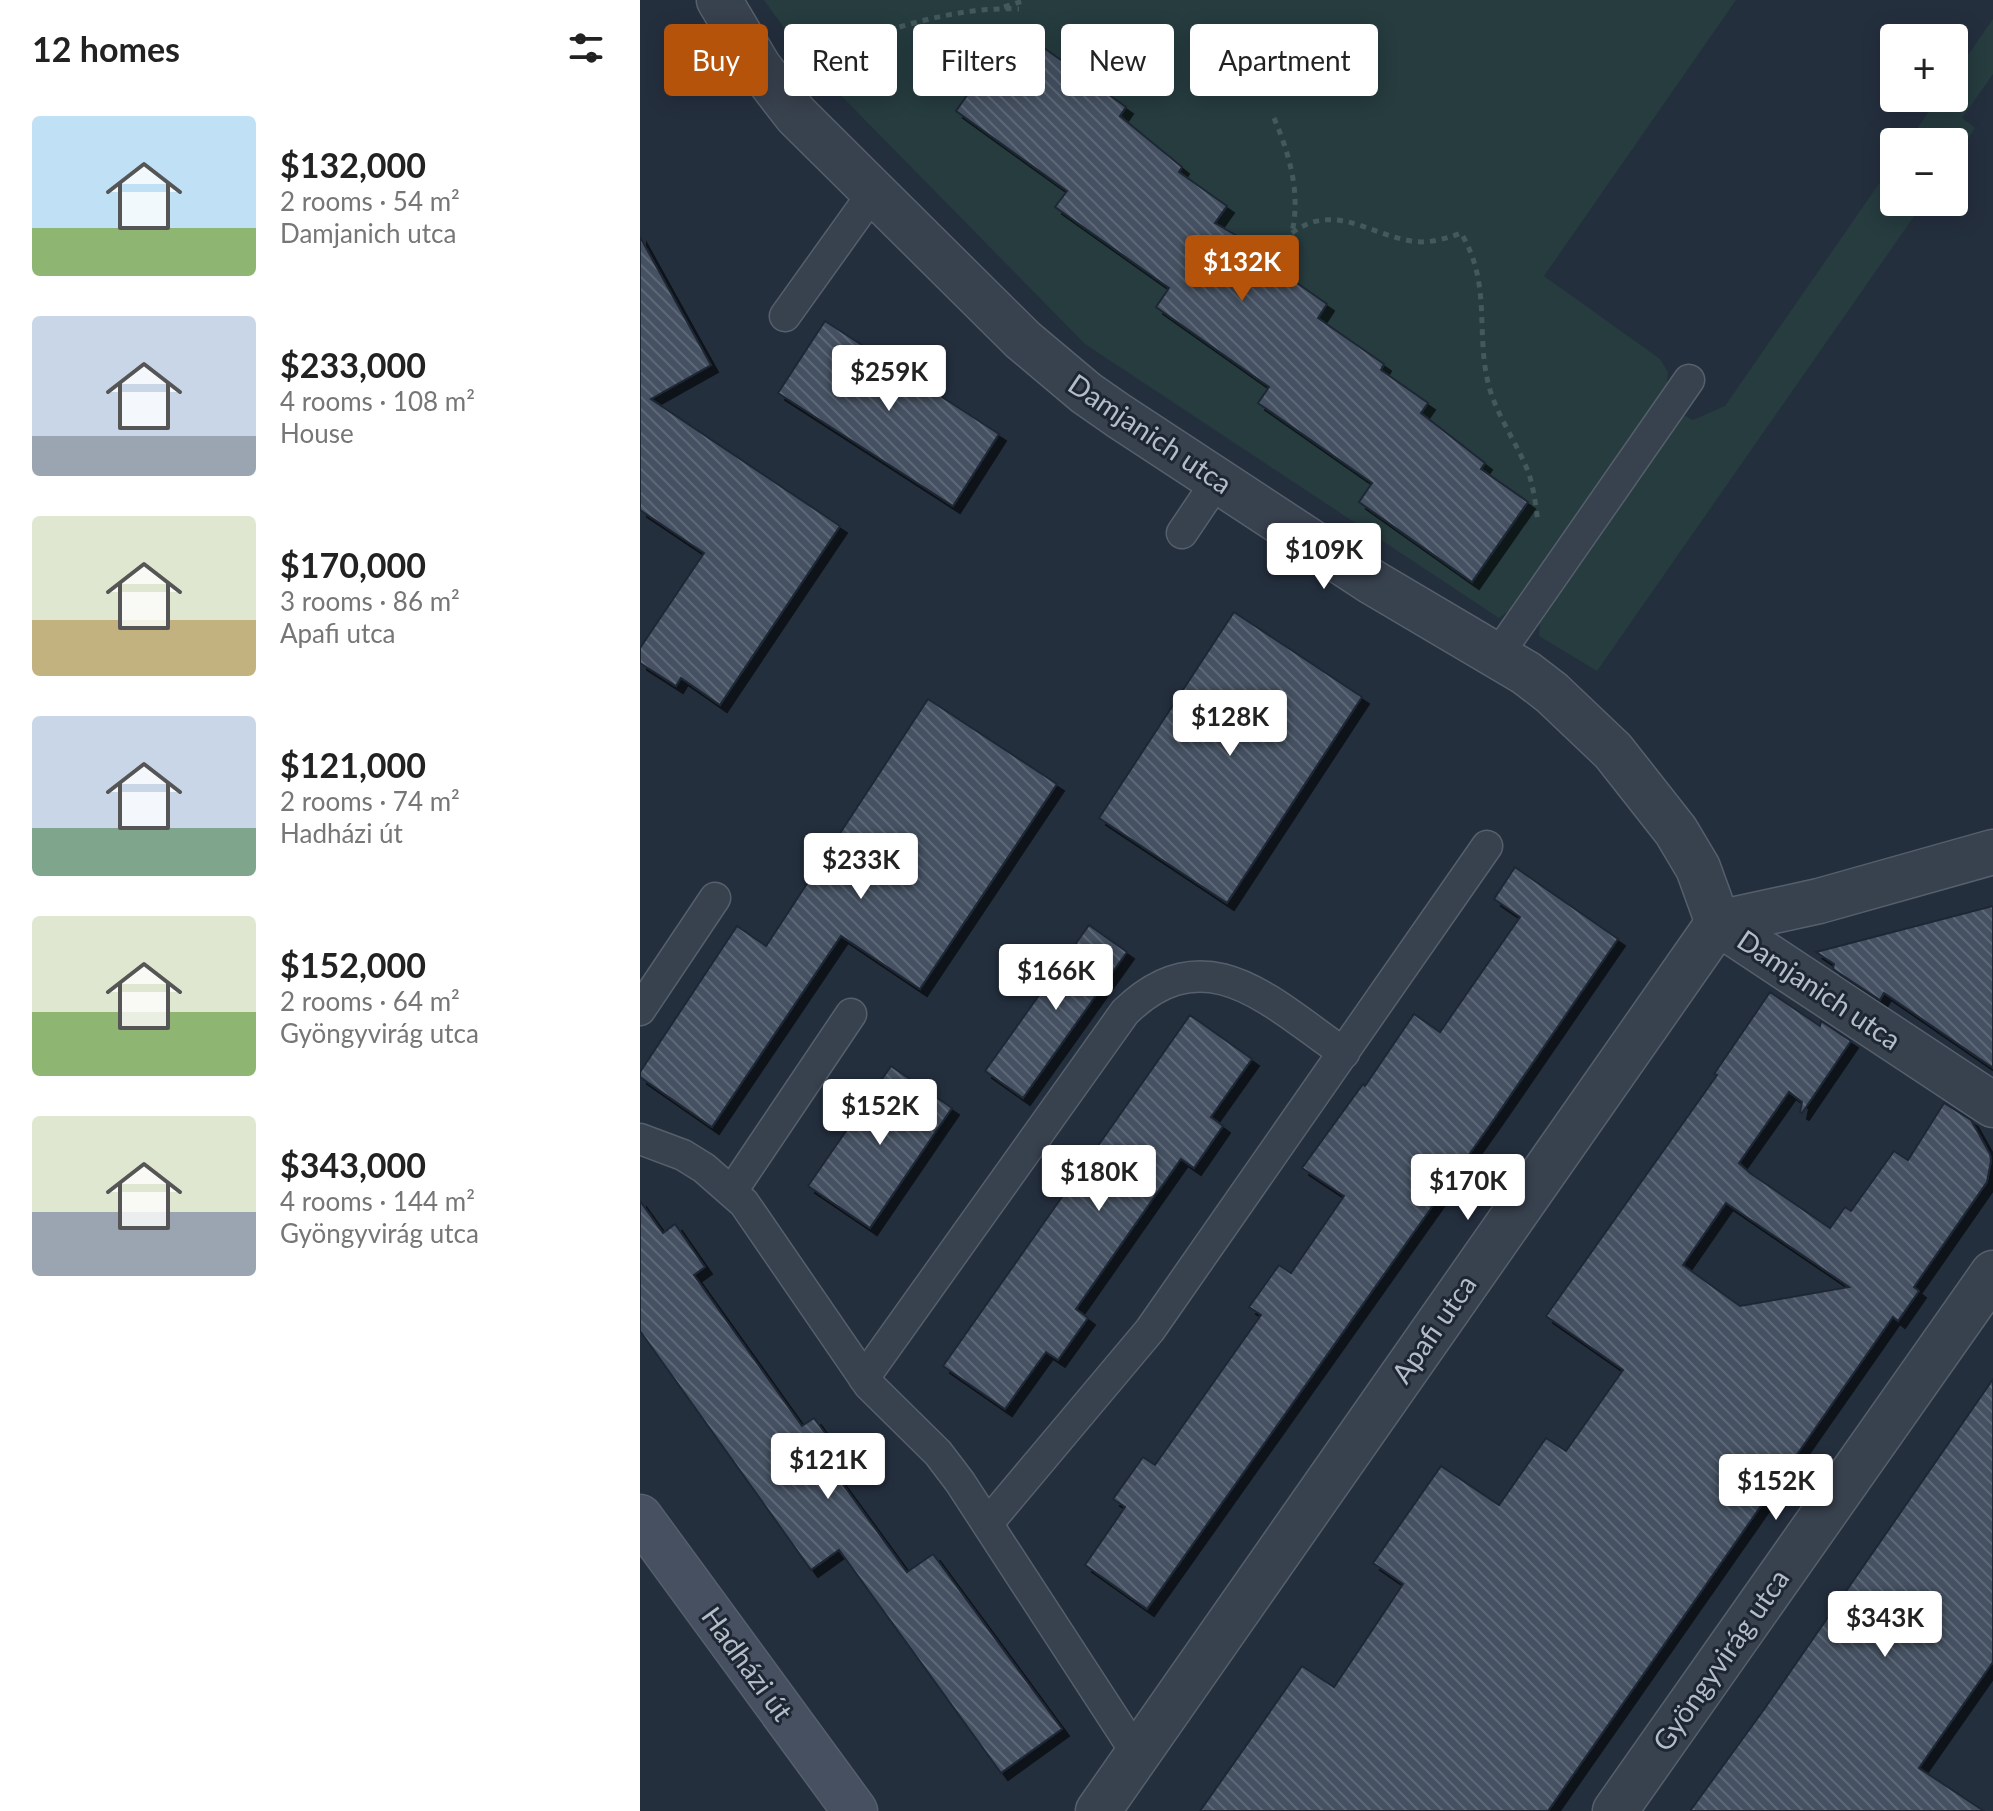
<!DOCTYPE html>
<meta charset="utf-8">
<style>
body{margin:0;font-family:Lato,sans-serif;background:#f2f2f2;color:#222;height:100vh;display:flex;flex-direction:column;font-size:30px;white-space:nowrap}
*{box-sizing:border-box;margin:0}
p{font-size:26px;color:#767676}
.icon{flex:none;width:44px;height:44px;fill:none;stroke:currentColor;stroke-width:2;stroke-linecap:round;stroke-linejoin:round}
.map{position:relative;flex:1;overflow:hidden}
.panel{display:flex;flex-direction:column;background:#fff;width:640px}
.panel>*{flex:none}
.hud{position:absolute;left:24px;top:24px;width:760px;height:72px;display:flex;gap:16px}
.buttons{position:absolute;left:1240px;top:24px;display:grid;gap:16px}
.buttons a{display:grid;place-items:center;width:88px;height:88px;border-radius:8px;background:#fff;box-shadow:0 4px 20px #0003;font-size:40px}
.price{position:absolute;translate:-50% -68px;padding:0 18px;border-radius:8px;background:#fff;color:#222;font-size:26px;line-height:52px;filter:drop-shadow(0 2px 4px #0008)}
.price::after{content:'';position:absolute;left:50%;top:48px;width:24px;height:18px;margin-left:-12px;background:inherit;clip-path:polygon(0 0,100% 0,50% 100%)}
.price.selected{background:#b45309;color:#fff}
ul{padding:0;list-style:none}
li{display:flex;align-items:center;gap:24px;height:200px;padding:0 32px}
li span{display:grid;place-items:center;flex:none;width:224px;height:160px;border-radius:8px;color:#555}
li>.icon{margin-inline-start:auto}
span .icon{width:96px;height:96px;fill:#fffc;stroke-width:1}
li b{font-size:34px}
h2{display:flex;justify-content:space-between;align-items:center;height:96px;padding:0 32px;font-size:34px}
.pill{padding:0 28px;border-radius:8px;background:#fff;box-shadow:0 4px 20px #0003;font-size:28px;line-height:72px}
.pill.selected{background:#b45309;color:#fff}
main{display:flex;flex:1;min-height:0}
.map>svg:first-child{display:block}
.park{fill:#263c3f}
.building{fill:url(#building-back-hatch);stroke:#1f2835;stroke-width:2;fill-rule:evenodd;filter:url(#shadow)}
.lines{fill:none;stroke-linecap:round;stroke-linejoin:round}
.lane-casing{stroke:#565f6c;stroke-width:33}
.street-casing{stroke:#565f6c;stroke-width:47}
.secondary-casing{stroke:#565f6c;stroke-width:47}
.path{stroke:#44595c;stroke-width:5;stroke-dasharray:6 6;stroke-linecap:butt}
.lane{stroke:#38414e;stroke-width:30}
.street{stroke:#38414e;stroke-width:44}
.secondary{stroke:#465061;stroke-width:44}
.labels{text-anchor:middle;stroke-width:6;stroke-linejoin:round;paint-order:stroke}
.street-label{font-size:28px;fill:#b4bcc9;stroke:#1d2633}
</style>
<main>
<section class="panel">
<h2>12 homes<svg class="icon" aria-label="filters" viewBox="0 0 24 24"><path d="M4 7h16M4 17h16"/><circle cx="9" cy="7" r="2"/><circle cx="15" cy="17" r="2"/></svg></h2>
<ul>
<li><span style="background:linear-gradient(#bfe0f5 70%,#8fb573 0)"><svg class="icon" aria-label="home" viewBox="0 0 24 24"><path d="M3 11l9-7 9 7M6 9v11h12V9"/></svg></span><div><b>$132,000</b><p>2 rooms · 54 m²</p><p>Damjanich utca</p></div></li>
<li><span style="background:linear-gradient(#c9d6e8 75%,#9aa5b1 0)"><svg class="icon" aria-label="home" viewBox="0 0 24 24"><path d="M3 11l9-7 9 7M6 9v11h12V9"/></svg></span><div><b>$233,000</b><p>4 rooms · 108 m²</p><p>House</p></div></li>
<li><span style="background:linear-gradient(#dfe7d0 65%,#c2b280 0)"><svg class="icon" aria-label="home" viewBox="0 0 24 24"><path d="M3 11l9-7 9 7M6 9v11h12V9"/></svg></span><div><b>$170,000</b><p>3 rooms · 86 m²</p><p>Apafi utca</p></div></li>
<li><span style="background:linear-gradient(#c9d6e8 70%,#7fa58c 0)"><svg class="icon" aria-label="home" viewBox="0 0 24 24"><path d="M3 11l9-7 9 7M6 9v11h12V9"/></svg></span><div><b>$121,000</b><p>2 rooms · 74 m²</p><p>Hadházi út</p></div></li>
<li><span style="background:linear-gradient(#dfe7d0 60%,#8fb573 0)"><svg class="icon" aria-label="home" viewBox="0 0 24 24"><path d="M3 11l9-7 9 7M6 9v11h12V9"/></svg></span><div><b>$152,000</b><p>2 rooms · 64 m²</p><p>Gyöngyvirág utca</p></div></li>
<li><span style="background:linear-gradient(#dfe7d0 60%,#9aa5b1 0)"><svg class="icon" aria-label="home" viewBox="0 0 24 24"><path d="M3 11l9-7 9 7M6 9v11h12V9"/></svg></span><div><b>$343,000</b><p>4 rooms · 144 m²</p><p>Gyöngyvirág utca</p></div></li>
</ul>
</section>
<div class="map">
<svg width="1353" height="1811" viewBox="0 0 1353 1811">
<defs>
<pattern id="building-back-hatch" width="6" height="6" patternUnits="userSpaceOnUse" patternTransform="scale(2)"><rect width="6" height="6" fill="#455162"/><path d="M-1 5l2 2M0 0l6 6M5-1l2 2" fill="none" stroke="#5d6877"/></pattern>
<filter id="shadow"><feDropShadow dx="7" dy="7" stdDeviation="0" flood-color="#0009"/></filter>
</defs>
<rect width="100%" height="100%" fill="#242f3e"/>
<g class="park">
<path d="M 124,0 L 1096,0 L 904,276 L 1020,359 L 1028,372 L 1026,390 L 873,607 L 859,618 L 445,344 L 169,63 Z"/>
<path d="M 1353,19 L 1353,74 L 1322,118 L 1335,128 L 1314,159 L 1314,142 L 1268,142 L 1298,98 L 1314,98 L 1314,75 Z"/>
<path d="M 1254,162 L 1254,202 L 1284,202 L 957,671 L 899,636 L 900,623 L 906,611 L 1042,414 L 1053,420 L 1085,406 Z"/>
</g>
<g class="building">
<path d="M 375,27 L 486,107 L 480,116 L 542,167 L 539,172 L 587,206 L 575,223 L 628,254 L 643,267 L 640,271 L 687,304 L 678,318 L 744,364 L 741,370 L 788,403 L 781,413 L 845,463 L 841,469 L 888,502 L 832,582 L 719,502 L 732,483 L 618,403 L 629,387 L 516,307 L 529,288 L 415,207 L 427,191 L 316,111 Z"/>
<path d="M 0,237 L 71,365 L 11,399 L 200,526 L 80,705 L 41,678 L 36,686 L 0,663 L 0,648 L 64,553 L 0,510 Z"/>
<path d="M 185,321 L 359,434 L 313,506 L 138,393 Z"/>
<path d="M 594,612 L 722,697 L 587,903 L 459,818 Z"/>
<path d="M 288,699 L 417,784 L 280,989 L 201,936 L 72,1127 L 0,1077 L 0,1072 L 97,926 L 126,946 Z"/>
<path d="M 875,867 L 978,939 L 855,1118 L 507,1609 L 445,1565 L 485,1507 L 473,1499 L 503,1457 L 515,1465 L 621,1315 L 609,1307 L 639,1265 L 651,1273 L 704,1196 L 662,1168 L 723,1084 L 725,1086 L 774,1014 L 800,1032 L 880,917 L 854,899 Z"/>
<path d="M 1353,906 L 1353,1068 L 1244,993 L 1240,1000 L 1193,969 L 1194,964 L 1176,952 Z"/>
<path d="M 449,925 L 487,952 L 383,1098 L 345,1071 Z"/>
<path d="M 1130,992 L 1180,1026 L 1181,1021 L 1211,1041 L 1162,1113 L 1160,1112 L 1162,1102 L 1149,1092 L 1099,1163 L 1110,1173 L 1190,1228 L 1205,1207 L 1211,1211 L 1254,1151 L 1268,1160 L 1304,1103 L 1331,1120 L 1350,1154 L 1351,1161 L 1347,1182 L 1274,1287 L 1279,1291 L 1258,1321 L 1253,1317 L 908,1811 L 560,1811 L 662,1666 L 694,1687 L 763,1584 L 733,1563 L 801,1466 L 859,1505 L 906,1438 L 926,1451 L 983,1370 L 906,1316 L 1077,1075 L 1074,1074 ZM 1086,1203 L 1193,1276 L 1209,1287 L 1100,1306 L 1043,1265 Z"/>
<path d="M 550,1015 L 612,1059 L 571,1117 L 583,1126 L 554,1168 L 541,1159 L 436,1309 L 448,1318 L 418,1360 L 406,1352 L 365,1409 L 303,1366 Z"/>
<path d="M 251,1066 L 312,1108 L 230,1228 L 168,1186 Z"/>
<path d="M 0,1201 L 23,1233 L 35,1224 L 65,1267 L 54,1275 L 162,1426 L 174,1418 L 204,1459 L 191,1468 L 267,1572 L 293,1554 L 422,1729 L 361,1773 L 199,1550 L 171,1570 L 0,1331 Z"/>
<path d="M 1353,1379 L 1353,1662 L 1279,1768 L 1344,1811 L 1050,1811 L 1125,1708 Z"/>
</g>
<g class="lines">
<g class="lane-casing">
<g id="lane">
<path d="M 145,316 L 233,193"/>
<path d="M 542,533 L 577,481"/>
<path d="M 857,656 L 1049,380"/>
<path d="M 0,1010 L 75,898"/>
<path d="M 0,1139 L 43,1155 L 64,1168 L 104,1203 L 229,1385 L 298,1453 L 320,1482 L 497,1754"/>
<path d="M 92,1191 L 211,1014"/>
<path d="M 224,1378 L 485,1012 C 566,933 631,1003 704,1053"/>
<path d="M 348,1523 L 510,1330 L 847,846"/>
</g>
</g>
<g class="street-casing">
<g id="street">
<path d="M 79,0 L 119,67 L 156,115 L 383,340 L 446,393 L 479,416 L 732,582 L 886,673 L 912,693 L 973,751 L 1036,831 L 1058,868 L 1078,923 L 1353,1105"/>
<path d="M 458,1811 L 1078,923 L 1179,901 L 1353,852"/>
<path d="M 975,1811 L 1353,1273"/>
</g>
</g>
<g class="secondary-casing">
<path id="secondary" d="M 0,1517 L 215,1811"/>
</g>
<g class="path">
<path d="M 364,7 L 386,0"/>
<path d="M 167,52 L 185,50 C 248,31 312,6 379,9"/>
<path d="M 634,118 C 649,153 661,193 652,232"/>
<path d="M 652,233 C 693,202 729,234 771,241 C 788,244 805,239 821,233 C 853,286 834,335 850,390 C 859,419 878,445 889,474 C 894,490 896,507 898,523"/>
</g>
<use href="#lane" class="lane"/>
<use href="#street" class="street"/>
<use href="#secondary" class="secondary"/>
</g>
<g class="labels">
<g class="street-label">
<text transform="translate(510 434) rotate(34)" y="10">Damjanich utca</text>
<text transform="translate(1179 990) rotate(34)" y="10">Damjanich utca</text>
<text transform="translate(794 1329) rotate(-55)" y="10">Apafi utca</text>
<text transform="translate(1081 1660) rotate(-55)" y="10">Gyöngyvirág utca</text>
<text transform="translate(107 1664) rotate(54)" y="10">Hadházi út</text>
</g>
</g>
</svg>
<div class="buttons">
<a>+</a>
<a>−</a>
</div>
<b class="price selected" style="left:602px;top:303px">$132K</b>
<b class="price" style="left:249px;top:413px">$259K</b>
<b class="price" style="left:684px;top:591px">$109K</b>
<b class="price" style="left:590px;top:758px">$128K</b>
<b class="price" style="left:221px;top:901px">$233K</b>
<b class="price" style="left:416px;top:1012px">$166K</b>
<b class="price" style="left:240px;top:1147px">$152K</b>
<b class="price" style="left:459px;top:1213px">$180K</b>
<b class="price" style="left:828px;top:1222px">$170K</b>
<b class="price" style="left:188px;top:1501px">$121K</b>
<b class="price" style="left:1136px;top:1522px">$152K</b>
<b class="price" style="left:1245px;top:1659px">$343K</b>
<div class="hud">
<a class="pill selected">Buy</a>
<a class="pill">Rent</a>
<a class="pill">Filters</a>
<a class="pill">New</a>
<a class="pill">Apartment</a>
</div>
</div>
</main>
